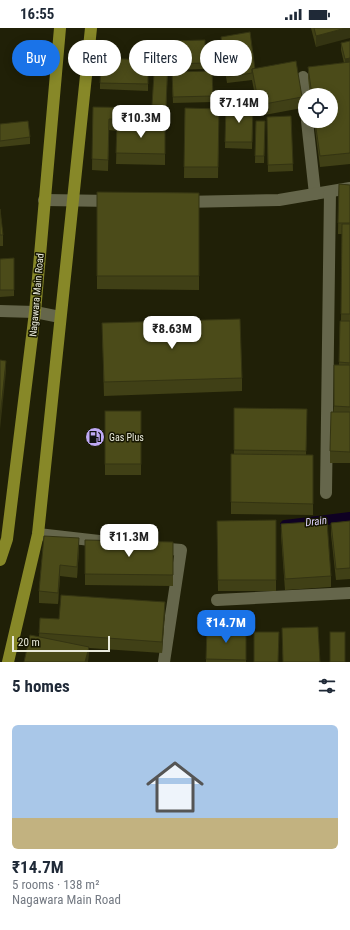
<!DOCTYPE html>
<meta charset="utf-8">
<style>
body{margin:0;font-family:"Roboto Condensed",sans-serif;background:#f6f6f7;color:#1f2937;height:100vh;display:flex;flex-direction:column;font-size:15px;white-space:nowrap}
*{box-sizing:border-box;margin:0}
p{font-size:13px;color:#747a83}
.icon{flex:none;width:22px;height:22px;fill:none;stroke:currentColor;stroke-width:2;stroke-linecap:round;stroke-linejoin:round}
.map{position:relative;height:634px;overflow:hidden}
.details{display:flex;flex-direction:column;background:#fff;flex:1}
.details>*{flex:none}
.banner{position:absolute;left:12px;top:12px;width:326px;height:36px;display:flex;gap:8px}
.buttons{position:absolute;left:298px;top:60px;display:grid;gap:8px}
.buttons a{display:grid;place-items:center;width:40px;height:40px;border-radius:50%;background:#fff;box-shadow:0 2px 10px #0003;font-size:20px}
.scale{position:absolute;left:12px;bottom:10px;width:98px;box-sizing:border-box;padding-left:4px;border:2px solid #e9eadb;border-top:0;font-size:11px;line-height:14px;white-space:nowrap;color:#e9eadb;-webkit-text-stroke:3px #161601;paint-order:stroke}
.price{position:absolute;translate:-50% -34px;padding:0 9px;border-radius:8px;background:#fff;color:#222;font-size:13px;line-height:26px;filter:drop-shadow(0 1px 2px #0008)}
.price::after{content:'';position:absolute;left:50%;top:24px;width:12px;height:9px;margin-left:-6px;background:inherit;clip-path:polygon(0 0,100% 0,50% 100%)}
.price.current{background:#1a73e8;color:#fff}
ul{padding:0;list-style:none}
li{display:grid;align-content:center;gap:8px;height:212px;padding:0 12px}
li span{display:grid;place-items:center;height:124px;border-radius:6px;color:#555}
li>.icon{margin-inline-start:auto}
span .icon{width:72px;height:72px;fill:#fffc;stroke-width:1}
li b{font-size:17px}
h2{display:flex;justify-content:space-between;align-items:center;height:48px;padding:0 12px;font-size:17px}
.chip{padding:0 14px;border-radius:18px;background:#fff;box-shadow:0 2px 10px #0003;font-size:14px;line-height:36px}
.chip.current{background:#1a73e8;color:#fff}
.status{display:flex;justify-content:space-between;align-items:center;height:28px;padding:0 20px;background:#fff;direction:ltr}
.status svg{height:11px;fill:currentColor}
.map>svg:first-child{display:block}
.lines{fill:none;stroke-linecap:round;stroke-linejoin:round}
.stream{stroke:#0f0123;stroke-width:10}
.minor{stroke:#65664b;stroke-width:12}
.major{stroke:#878828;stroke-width:12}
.wall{fill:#404016}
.shaded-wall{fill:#343412}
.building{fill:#4b4b19;stroke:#343412}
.labels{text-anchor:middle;stroke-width:3;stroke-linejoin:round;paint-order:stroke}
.street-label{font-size:10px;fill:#e9eadb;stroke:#161601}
.poi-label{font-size:10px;fill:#e9eadb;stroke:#161601;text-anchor:start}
.water-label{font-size:11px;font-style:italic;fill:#ddd1fc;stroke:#161601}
</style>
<div class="status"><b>16:55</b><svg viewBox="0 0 49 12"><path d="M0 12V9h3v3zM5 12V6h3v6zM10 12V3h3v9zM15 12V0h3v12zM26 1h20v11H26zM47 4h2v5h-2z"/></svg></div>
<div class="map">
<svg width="350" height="634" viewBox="0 0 350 634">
<rect width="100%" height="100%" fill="#202007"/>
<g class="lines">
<path class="stream" d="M 285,497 L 350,489"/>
<g class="minor">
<path d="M 303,49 L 305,72"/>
<path d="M 307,93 L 315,166"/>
<path d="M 44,172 L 114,173"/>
<path d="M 182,174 L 279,172 L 350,160"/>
<path d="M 0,283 L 35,284 L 60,289"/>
<path d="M 326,465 L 330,164"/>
<path d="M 38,506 L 108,514"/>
<path d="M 158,520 L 181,522 L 164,634"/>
<path d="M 217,572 L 350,565"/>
</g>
<g class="major">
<path d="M 0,532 L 7,511 L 35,284 L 60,0"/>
<path d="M 8,634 L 38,506 L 91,0"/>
</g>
</g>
<g class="wall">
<path d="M 311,0 L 350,0 L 316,19 Z"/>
<path d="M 221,9 L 255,41 L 302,69 L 302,80 L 259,88 L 252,52 L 227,55 L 221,15 Z"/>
<path d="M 205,12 L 205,41 L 171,42 L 170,13 Z"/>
<path d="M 350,13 L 350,136 L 320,139 L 314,93 L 331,93 L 331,67 L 310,67 L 308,50 L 308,39 L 344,35 L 341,22 L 341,15 Z"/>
<path d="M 155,30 L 168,37 L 166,84 L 165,84 L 165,137 L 116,136 L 117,103 L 109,102 L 108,143 L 92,142 L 93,79 L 152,80 Z"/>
<path d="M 148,32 L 148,63 L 100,61 L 100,55 Z"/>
<path d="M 212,43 L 213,74 L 173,75 L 172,50 Z"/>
<path d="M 226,77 L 253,78 L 252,121 L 225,120 Z"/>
<path d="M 185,80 L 219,81 L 218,150 L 184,150 Z"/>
<path d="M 291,88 L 293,143 L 268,144 L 267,89 Z"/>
<path d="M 256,93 L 265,93 L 264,135 L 255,135 Z"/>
<path d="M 0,96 L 30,109 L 30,116 L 0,119 Z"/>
<path d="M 339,156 L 350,157 L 350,435 L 330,435 L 330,423 L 334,378 L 339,337 L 340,293 L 341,293 L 342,206 L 338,206 Z"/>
<path d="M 97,164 L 199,165 L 199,262 L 97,261 Z"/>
<path d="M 0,181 L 3,207 L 3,218 L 0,218 Z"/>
<path d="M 14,230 L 14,268 L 0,269 L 0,231 Z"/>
<path d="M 102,295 L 242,350 L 242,363 L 104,368 Z"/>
<path d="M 234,380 L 307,381 L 306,427 L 313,427 L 313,487 L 231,486 L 231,426 L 234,426 Z"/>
<rect x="105" y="383" width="36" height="64"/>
<path d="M 217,493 L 276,552 L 276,563 L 218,563 Z"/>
<path d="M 350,493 L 350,551 L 336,552 L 331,506 L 331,495 Z"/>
<path d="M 281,496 L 331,548 L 331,559 L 285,562 L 281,507 Z"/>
<path d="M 44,508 L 79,521 L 77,550 L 60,548 L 58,576 L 39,575 L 39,563 Z"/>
<path d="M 173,514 L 173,558 L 85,557 L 85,546 Z"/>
<path d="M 165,585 L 162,625 L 89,620 L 88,634 L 24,634 L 39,608 L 40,590 L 59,591 Z"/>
<path d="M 207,599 L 246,600 L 246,634 L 206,634 Z"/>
<path d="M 282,600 L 320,634 L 283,634 Z"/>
</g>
<g class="shaded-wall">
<path d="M 346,0 L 350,0 L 350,10 L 316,19 L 316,8 Z"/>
<path d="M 350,30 L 350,37 L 345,38 L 345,31 Z"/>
<path d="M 6,333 L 6,344 L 0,401 L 0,390 Z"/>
<path d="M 79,510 L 79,521 L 77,550 L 77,539 Z"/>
<path d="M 60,537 L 60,548 L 58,576 L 58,565 Z"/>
<path d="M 165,574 L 165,585 L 162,625 L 162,614 Z"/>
<path d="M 89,619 L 88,634 L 85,634 Z"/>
</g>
<g class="building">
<path d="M 314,0 L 346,0 L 316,8 Z"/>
<path d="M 250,4 L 255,41 L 252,41 L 252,45 L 227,49 L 221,9 Z"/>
<path d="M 205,12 L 205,35 L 171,36 L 170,13 Z"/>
<path d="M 350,13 L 350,30 L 345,31 L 341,15 Z"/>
<path d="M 101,30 L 148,32 L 148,56 L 100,55 Z"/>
<path d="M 155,30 L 168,31 L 166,78 L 152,77 Z"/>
<path d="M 296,33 L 302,69 L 259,77 L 252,41 Z"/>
<path d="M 350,34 L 350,125 L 320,128 L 315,93 L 331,93 L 331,67 L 312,67 L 308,39 Z"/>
<path d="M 212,43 L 213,68 L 173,69 L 172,44 Z"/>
<path d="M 226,77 L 253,78 L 252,114 L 225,114 Z"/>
<path d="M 93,79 L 165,80 L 165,93 L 109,91 L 108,132 L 92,131 Z"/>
<path d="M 185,80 L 219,81 L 218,139 L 184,139 Z"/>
<path d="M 291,88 L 293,136 L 268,137 L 267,89 Z"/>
<path d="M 28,93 L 30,109 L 0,113 L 0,96 Z"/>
<path d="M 256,93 L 265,93 L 264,128 L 255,128 Z"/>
<path d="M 117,96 L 165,97 L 165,126 L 116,125 Z"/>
<path d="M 339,156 L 350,157 L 350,195 L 338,195 Z"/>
<path d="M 97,164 L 199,165 L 199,248 L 97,248 Z"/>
<path d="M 0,181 L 3,207 L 0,207 Z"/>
<path d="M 342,196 L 350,196 L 350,286 L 341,286 Z"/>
<path d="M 14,230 L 14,262 L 0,262 L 0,231 Z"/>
<path d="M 240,291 L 242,350 L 104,354 L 102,295 Z"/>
<path d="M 340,293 L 350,293 L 350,335 L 339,334 Z"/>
<path d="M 0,332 L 6,333 L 0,390 Z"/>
<path d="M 334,337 L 350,337 L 350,379 L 334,378 Z"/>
<path d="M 234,380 L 307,381 L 306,423 L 234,422 Z"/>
<rect x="105" y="383" width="36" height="53"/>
<path d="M 331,384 L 350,384 L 350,424 L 330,423 Z"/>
<path d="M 231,426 L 313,427 L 313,476 L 231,474 Z"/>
<path d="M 276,492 L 276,552 L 218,552 L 217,493 Z"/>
<path d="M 327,493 L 331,548 L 285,551 L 281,496 Z"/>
<path d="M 350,493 L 350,540 L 336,541 L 331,495 Z"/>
<path d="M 44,508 L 79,510 L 77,539 L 60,537 L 58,565 L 39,563 Z"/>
<path d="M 85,512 L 173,514 L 173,547 L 85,546 Z"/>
<path d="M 61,567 L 165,574 L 162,614 L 39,605 L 40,590 L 59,591 Z"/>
<path d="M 207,599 L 246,600 L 246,632 L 206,631 Z"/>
<path d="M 318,599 L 320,634 L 283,634 L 282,600 Z"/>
<path d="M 254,604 L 279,604 L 278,634 L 254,634 Z"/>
<rect x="330" y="604" width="15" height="30"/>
<path d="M 30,607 L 89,619 L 85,634 L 24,634 Z"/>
</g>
<defs>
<g id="fuel-disc" transform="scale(1)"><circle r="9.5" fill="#bfa9f4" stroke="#161601"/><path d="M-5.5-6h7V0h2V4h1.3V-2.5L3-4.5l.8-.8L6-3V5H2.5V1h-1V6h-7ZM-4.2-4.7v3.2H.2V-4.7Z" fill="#111"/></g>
</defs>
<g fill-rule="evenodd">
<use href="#fuel-disc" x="95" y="409"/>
</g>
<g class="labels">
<g class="street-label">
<text transform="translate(36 267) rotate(-85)" y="4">Nagawara Main Road</text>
</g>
<g class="poi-label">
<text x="109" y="413">Gas Plus</text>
</g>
<g class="water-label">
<text transform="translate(316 493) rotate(-7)" y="4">Drain</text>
</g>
</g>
</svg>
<div class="buttons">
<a><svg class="icon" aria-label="locate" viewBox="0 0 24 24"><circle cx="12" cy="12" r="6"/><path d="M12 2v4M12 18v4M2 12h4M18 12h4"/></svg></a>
</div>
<div class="scale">20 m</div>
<b class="price" style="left:239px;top:96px">₹7.14M</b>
<b class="price" style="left:141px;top:111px">₹10.3M</b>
<b class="price" style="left:172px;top:322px">₹8.63M</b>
<b class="price" style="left:129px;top:530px">₹11.3M</b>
<b class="price current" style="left:226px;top:616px">₹14.7M</b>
<div class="banner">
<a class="chip current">Buy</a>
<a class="chip">Rent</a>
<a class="chip">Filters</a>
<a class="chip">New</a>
</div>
</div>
<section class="details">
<h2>5 homes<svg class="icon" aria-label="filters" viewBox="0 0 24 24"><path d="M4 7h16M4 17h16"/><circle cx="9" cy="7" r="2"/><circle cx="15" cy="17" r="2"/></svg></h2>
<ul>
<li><span style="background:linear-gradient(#a9c7e8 75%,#c2b280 0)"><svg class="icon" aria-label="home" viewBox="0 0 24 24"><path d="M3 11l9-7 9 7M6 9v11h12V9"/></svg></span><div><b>₹14.7M</b><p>5 rooms · 138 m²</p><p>Nagawara Main Road</p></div></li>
</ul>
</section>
